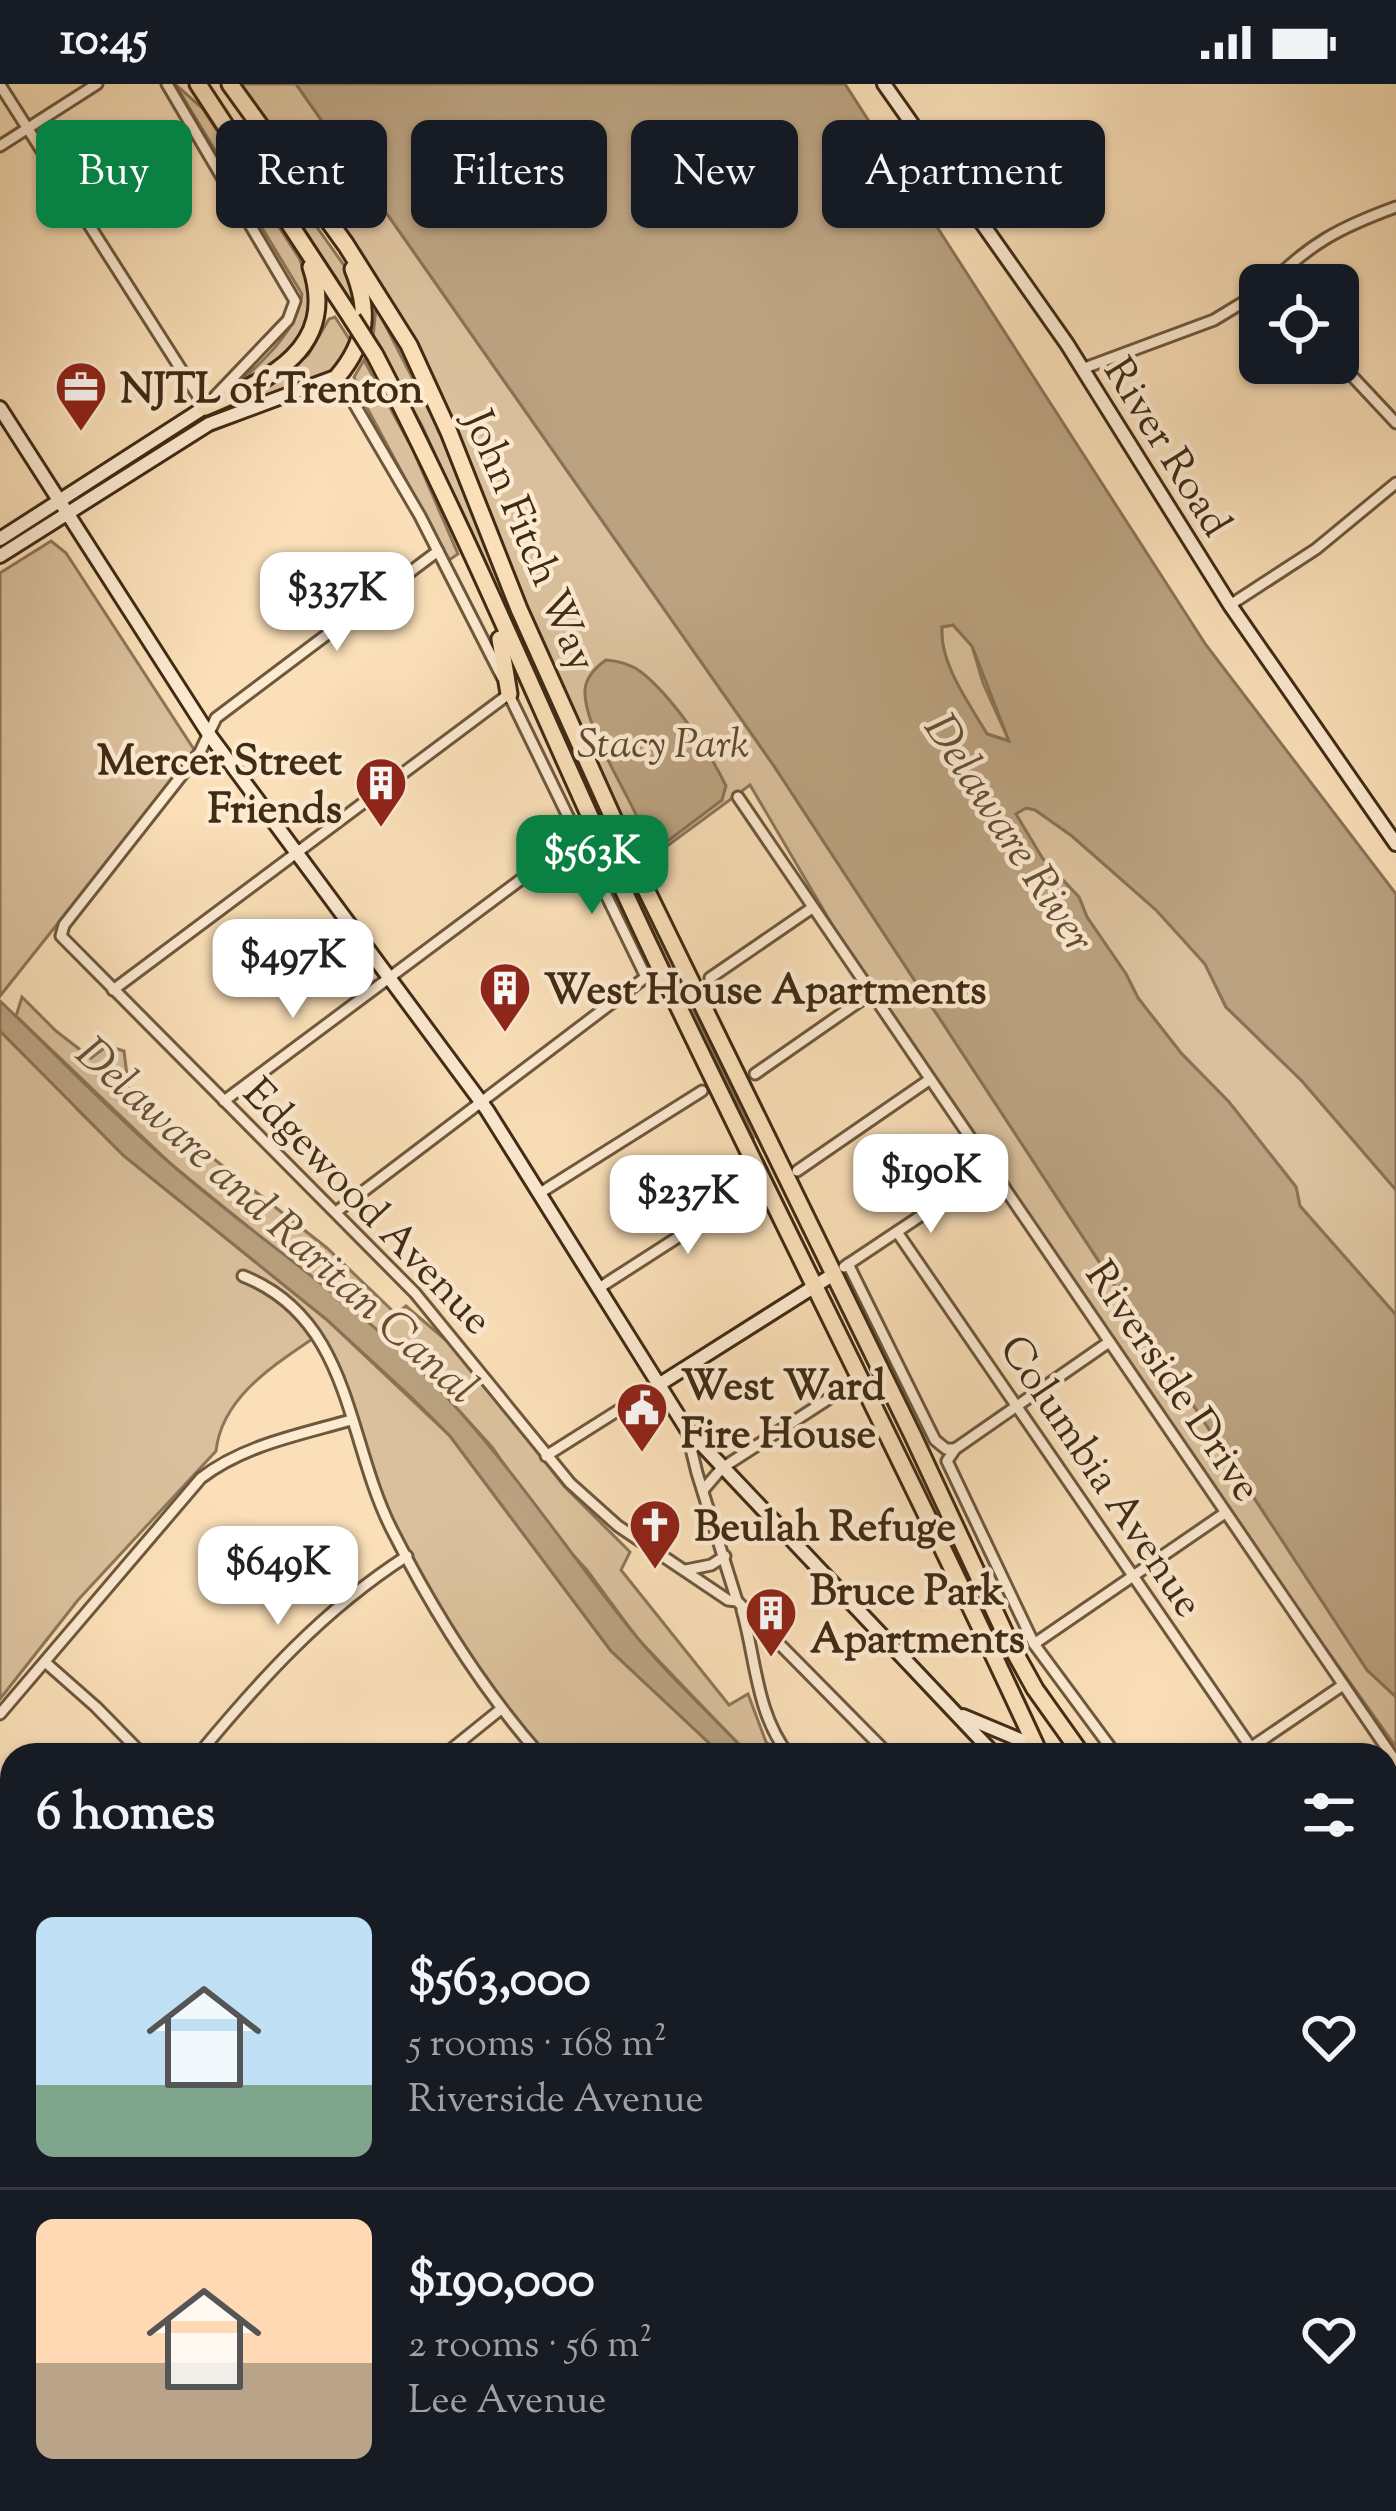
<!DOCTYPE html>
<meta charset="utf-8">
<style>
body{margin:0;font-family:"Sorts Mill Goudy",serif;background:#242831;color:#f1f3f6;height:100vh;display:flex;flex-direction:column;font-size:45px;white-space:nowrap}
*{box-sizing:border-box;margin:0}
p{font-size:39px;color:#9ea1a6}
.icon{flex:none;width:66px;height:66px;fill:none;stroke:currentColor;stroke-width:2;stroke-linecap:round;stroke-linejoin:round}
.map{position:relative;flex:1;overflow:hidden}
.drawer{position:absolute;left:0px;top:1659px;width:1398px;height:768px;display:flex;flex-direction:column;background:#171b24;border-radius:36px 36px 0 0;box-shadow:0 3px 9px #0004}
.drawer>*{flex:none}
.guide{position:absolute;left:36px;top:36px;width:1326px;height:108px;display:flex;gap:24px}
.tools{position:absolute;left:1239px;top:180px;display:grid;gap:24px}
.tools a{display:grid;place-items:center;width:120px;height:120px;border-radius:18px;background:#171b24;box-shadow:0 3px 9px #0004;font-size:60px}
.price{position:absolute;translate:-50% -102px;padding:0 27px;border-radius:24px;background:#fff;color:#222;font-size:39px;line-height:78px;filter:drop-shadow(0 3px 6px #0008)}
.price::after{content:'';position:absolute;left:50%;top:72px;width:36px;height:27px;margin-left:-18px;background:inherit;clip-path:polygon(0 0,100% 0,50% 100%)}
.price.on{background:#0b8043;color:#fff}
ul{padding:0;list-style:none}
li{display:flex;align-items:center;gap:36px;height:300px;padding:0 36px}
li+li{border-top:3px solid #363941}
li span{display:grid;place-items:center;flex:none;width:336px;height:240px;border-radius:18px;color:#555}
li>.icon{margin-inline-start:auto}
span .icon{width:144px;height:144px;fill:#fffc;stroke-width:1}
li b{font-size:51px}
h2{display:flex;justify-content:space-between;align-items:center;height:144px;padding:0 36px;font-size:51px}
.chip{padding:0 42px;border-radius:18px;background:#171b24;box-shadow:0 3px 9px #0004;font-size:42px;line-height:108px}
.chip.on{background:#0b8043;color:#fff}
.status{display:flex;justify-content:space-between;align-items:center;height:84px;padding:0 60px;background:#171b24;direction:ltr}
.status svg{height:33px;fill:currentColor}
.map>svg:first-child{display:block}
.green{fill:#dac09c;stroke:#8d7658;stroke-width:3}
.water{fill:#bba280;stroke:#8a7255;stroke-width:3;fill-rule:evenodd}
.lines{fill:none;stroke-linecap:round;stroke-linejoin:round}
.street-casing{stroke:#6e583d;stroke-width:15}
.secondary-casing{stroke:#402b14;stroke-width:18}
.highway-casing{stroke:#402b14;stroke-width:21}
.street{stroke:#fcead1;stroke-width:9}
.secondary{stroke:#fcead1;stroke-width:12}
.highway{stroke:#fadfb8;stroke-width:15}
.highway-bridge-casing{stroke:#402b14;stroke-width:21;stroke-linecap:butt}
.highway-bridge{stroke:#fadfb8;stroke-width:15}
.labels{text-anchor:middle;stroke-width:9;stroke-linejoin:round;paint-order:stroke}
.poi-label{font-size:42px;font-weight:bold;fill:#402b14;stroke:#fcead1;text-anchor:start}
.street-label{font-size:42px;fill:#402b14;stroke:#fcead1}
.park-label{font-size:42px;font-style:italic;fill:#5f492f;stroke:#fcead1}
.water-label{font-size:45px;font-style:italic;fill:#654f34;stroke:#fcead1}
</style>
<div class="status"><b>10:45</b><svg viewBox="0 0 49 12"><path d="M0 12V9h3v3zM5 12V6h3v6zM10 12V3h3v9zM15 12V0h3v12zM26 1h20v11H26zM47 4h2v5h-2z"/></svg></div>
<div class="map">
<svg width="1396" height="2427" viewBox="0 0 1396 2427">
<rect width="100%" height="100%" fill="#fadfb8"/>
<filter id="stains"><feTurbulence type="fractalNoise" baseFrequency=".00167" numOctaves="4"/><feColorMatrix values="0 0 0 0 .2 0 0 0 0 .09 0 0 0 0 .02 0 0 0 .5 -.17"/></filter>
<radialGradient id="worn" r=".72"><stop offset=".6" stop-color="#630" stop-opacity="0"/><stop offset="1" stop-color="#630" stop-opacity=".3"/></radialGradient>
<g class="green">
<path d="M 175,0 L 203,25 L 299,174 L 312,206 L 312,231 L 303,254 L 279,279 L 229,308 C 257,282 297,250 302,210 Z"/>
<path d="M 229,0 L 296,0 L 774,682 L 1367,1586 L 1396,1613 L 1396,1663 L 1285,1507 L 840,854 L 750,701 L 636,785 L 409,261 Z"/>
<path d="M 267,73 L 353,194 L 360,231 L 261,79 Z"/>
<path d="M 376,223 L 437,342 L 510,524 L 567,654 L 754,1055 L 722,999 L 422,342 L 373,253 Z"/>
<path d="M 335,233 L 353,261 L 333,288 L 303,302 L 229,324 L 308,271 L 329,235 Z"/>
<path d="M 364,276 L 413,366 L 458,470 L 449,476 L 365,320 L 354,293 Z"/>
<path d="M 51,457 L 66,469 L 195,667 L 0,912 L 0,489 Z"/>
<path d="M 953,541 L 972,562 L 983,599 L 1009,657 L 987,650 C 968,619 939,579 942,543 Z"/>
<path d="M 1026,724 L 1035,725 L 1072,752 L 1156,825 L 1205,880 L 1226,923 L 1302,997 L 1396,1106 L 1396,1231 L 1300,1122 L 1296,1103 L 1229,1018 L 1181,969 L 1138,914 L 1126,890 L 1087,833 L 1079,813 L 1043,775 L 1017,736 L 1016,729 Z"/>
<path d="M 22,913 L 56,947 L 91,974 L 107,962 L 124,967 L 129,1008 L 327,1164 L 396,1230 L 406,1222 L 455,1264 L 564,1402 L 630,1468 L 621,1486 L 729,1621 L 748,1610 L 766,1658 L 781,1671 L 749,1671 L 637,1554 L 587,1486 L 552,1448 L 492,1363 L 435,1300 L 390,1258 L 172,1081 L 16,932 Z"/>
<path d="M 0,919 L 77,1025 L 124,1072 L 326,1235 L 450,1352 L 611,1567 L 722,1671 L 540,1671 L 504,1634 L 395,1454 L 318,1251 C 276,1280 222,1312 216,1367 L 78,1516 L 0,1615 Z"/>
<path d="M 574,2415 L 957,2415 L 956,2427 L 631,2427 Z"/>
</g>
<g class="water">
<path d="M 296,0 L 845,0 L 1206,561 L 1396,810 L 1396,1106 L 1302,997 L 1226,923 L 1205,880 L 1156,826 L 1072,752 L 1035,726 L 1026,724 L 1016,730 L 1043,775 L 1079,813 L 1087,833 L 1126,890 L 1138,914 L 1181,969 L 1229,1018 L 1296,1103 L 1300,1122 L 1396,1231 L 1396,1613 L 1367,1586 L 774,682 ZM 953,541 L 972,562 L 1009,657 L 987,650 C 969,619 939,579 942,543 Z"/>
<path d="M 606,576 C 619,577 631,580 641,588 C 671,611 710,668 726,702 L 722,716 L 656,766 L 651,765 C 638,723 583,646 585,606 C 586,593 596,583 606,576 Z"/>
<path d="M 0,917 C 57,971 111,1029 171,1080 C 258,1156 358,1219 437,1303 C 511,1380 569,1470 636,1552 C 670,1594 712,1631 749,1671 L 722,1671 L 611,1567 L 450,1352 L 411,1313 L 326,1235 L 124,1072 L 0,947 Z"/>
</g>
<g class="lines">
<g class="street-casing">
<g id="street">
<path d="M 0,1 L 205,323 L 288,236 L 295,217 L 167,0"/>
<path d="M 0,62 L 97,0"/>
<path d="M 1269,201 C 1310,159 1341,143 1396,123"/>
<path d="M 1338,277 L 1396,339"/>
<path d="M 1082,285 L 1214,236 L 1260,208"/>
<path d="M 338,292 L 420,432 L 502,593"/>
<path d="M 438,467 L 216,634 L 200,668 L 64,841 L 61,852 L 415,1209 L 570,1399 L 618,1442 L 728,1516 L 737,1517 L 889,1671"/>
<path d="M 1230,521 L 1316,465 L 1396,399"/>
<path d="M 738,713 L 1396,1678"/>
<path d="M 710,894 L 812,824"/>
<path d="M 113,906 L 509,610"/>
<path d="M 755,990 L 870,910"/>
<path d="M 224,1017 L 578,753"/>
<path d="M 797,1087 L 929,996"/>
<path d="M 540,1109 L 702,1007"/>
<path d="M 336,1128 L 646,893 L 508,609"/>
<path d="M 897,1148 L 1256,1671"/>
<path d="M 848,1180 L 935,1356 L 946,1365 L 955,1365"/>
<path d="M 844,1183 L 991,1085"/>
<path d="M 243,1192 C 352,1235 346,1356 392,1446 C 432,1525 482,1605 540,1671"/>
<path d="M 599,1204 L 686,1148 L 757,1109"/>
<path d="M 1109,1258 L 955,1365 L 947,1377 L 1034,1560 L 1116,1671"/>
<path d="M 686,1344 L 697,1389 L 737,1517"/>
<path d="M 546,1372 L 660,1300"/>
<path d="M 704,1405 L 722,1384 L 850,1301"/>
<path d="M 686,1486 L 711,1481 L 725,1472"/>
<path d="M 742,1526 C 756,1575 756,1630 789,1671"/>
<path d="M 1034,1560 L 1225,1429"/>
<path d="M 45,1578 L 96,1623 L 143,1671"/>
<path d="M 0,1630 L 201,1394 C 244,1361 299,1351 351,1336"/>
<path d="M 198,1671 C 261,1595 323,1526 407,1472"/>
<path d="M 444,1671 L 501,1625"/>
<path d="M 1240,1671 L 1343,1601"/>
<path d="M 0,1908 L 12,1894"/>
<path d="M 1386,1922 L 1396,1929"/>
<path d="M 0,2021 L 12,2032"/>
<path d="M 0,2180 L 12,2168"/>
<path d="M 549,2415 L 560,2427"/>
<path d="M 0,2418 L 12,2412"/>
<path d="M 225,2427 L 228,2415"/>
<path d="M 258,2427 L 268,2415"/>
<path d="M 525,2427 L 531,2415"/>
<path d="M 994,2427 L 1023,2415"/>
</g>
</g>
<g class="secondary-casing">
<g id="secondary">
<path d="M 884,0 L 1067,260 L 1230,521 L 1396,760"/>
<path d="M 0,324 L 208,649 L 487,1026 L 686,1344 L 995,1671"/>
<path d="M 0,455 L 205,323"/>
<path d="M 0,472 L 209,340 L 338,292"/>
<path d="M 660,1300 L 834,1190"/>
<path d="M 963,1632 L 1037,1663"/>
<path d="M 1132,2415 L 1137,2427"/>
</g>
</g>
<g class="highway-casing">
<g id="highway">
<path d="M 198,0 L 352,235"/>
<path d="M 230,0 L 346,161 L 409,261 L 449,348 L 519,525 L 636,785 L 913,1352 L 1009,1558 L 1035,1605 L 1082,1671"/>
<path d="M 375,271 C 476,464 557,667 650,863 C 778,1133 915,1399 1040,1671"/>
<path d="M 338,292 C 367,257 370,227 353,185"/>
<path d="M 205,323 C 270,296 338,264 311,183"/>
<path d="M 500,555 L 509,610"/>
<path d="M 1386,1955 L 1396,1964"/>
<path d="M 1386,2004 L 1396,2013"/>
</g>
</g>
<use href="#street" class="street"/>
<use href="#secondary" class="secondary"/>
<use href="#highway" class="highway"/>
<g class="highway-bridge-casing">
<path id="highway-bridge" d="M 352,235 L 375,271"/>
</g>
<use href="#highway-bridge" class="highway-bridge"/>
</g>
<defs>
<g id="office-pin" transform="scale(2.7)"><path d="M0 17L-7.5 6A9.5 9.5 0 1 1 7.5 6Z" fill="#8f2418" stroke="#fcead1"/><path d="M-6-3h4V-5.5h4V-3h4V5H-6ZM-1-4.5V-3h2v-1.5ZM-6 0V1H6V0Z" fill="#fff"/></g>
<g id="building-pin" transform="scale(2.7)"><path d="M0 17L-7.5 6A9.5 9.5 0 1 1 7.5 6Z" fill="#8f2418" stroke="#fcead1"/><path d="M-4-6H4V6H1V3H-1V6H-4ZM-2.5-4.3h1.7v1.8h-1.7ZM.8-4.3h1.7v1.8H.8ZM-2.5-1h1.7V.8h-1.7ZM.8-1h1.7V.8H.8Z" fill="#fff"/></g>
<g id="civic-pin" transform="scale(2.7)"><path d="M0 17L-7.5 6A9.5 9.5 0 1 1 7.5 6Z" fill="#8f2418" stroke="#fcead1"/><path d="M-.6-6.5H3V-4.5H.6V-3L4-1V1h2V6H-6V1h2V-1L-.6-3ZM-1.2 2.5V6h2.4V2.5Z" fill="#fff"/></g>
<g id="church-pin" transform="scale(2.7)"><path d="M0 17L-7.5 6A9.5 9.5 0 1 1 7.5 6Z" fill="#8f2418" stroke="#fcead1"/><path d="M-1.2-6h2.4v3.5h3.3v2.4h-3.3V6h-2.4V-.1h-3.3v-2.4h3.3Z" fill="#fff"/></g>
</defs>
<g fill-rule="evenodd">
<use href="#office-pin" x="81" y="303"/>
<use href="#building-pin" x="381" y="699"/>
<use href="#building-pin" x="505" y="904"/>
<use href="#civic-pin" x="642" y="1324"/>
<use href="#church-pin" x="655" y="1441"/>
<use href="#building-pin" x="771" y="1529"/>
</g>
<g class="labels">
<g class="poi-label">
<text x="120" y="318">NJTL of Trenton</text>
<text x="342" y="690" text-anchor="end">Mercer Street<tspan x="342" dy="48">Friends</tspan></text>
<text x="544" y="919">West House Apartments</text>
<text x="681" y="1315">West Ward<tspan x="681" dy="48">Fire House</tspan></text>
<text x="694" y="1456">Beulah Refuge</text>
<text x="810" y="1520">Bruce Park<tspan x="810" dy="48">Apartments</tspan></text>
</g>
<g class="street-label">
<text transform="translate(1169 362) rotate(58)" y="15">River Road</text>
<text transform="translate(532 456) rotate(67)" y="15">John Fitch Way</text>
<text transform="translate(369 1121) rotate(46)" y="15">Edgewood Avenue</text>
<text transform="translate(1175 1296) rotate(56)" y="15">Riverside Drive</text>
<text transform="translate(1103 1391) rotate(56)" y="15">Columbia Avenue</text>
</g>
<g class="park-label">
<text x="663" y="673">Stacy Park</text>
</g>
<g class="water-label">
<text transform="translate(1011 748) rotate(57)" y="16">Delaware River</text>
<text transform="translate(278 1135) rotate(42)" y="16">Delaware and Raritan Canal</text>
</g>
</g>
<rect width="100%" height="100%" filter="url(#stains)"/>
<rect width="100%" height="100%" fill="url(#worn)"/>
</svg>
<div class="tools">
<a><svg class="icon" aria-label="locate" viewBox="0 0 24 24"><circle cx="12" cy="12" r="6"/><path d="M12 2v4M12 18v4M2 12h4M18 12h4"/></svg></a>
</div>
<b class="price" style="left:337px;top:570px">$337K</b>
<b class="price on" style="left:592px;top:833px">$563K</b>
<b class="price" style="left:293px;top:937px">$497K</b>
<b class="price" style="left:931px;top:1152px">$190K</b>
<b class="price" style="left:688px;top:1173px">$237K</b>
<b class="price" style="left:278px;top:1544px">$649K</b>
<div class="guide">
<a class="chip on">Buy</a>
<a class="chip">Rent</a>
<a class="chip">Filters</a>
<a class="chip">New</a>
<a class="chip">Apartment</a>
</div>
<section class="drawer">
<h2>6 homes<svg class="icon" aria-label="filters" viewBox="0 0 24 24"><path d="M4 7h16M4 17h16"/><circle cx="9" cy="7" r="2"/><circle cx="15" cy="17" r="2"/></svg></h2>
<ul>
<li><span style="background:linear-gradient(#bfe0f5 70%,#7fa58c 0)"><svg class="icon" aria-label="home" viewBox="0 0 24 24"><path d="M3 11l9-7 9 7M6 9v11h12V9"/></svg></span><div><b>$563,000</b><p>5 rooms · 168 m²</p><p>Riverside Avenue</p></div><svg class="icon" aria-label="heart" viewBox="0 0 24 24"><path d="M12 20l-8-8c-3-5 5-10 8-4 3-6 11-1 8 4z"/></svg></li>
<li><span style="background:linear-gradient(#ffd9b3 60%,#b9a48a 0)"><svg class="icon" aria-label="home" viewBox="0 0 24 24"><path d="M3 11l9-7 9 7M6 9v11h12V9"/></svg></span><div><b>$190,000</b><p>2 rooms · 56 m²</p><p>Lee Avenue</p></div><svg class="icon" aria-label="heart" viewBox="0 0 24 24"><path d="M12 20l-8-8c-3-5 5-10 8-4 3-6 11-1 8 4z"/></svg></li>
</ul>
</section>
</div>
